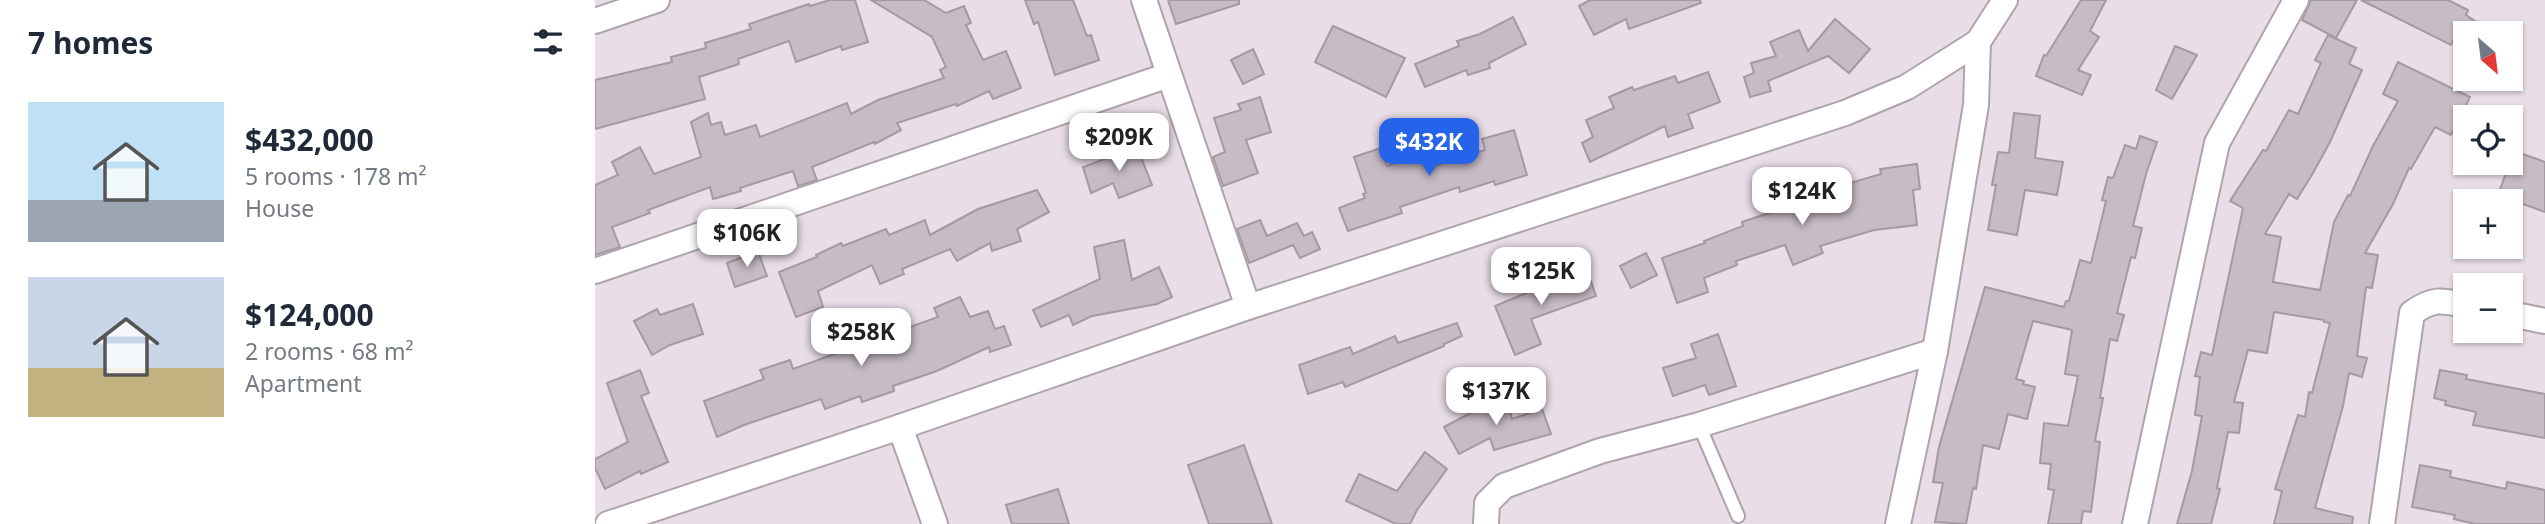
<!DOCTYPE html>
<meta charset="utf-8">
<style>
body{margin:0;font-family:"Noto Sans",sans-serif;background:#f6f6f7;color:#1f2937;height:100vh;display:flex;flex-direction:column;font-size:26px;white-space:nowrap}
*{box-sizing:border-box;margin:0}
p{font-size:23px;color:#747a83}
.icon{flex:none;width:38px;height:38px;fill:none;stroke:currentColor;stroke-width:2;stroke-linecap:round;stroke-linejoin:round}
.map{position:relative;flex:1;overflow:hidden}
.details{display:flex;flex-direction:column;background:#fff;width:595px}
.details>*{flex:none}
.needle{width:46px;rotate:152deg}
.tools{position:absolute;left:1858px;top:21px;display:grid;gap:14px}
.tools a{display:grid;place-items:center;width:70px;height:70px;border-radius:0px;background:#fff;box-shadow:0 2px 5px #0004;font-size:35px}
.price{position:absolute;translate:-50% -60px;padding:0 16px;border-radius:14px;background:#fff;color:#222;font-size:23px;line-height:46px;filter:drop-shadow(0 2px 4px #0008)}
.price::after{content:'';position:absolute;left:50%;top:42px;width:21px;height:16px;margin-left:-10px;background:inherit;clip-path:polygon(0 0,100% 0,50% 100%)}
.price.on{background:#2563eb;color:#fff}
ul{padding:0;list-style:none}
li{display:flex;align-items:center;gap:21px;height:175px;padding:0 28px}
li span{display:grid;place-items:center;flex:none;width:196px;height:140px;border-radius:0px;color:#555}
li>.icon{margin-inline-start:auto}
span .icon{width:84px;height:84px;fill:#fffc;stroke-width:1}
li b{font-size:30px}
h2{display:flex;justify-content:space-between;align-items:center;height:84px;padding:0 28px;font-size:30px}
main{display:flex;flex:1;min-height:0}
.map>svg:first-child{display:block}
.building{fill:#c7bbc5;stroke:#a599a3;stroke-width:2}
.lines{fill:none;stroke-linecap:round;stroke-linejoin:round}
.lane-casing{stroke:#afa3ad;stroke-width:16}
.street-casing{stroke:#afa3ad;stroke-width:28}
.lane{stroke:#fff;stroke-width:12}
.street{stroke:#fff;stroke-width:24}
</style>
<main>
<section class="details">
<h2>7 homes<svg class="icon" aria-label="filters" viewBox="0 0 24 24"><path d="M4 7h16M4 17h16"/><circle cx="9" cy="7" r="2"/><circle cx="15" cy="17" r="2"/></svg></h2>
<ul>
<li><span style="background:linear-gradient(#bfe0f5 70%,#9aa5b1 0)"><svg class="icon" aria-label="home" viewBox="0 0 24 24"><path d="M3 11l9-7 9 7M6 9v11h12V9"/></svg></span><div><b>$432,000</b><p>5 rooms · 178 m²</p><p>House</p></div></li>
<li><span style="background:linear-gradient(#c9d6e8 65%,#c2b280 0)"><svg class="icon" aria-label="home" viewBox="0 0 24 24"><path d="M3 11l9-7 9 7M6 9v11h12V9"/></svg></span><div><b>$124,000</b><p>2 rooms · 68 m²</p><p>Apartment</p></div></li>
</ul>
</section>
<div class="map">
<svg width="1950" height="524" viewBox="0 0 1950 524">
<rect width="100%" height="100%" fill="#e9dde7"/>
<g class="building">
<path d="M 235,0 L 260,0 L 273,42 L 247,50 L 246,46 L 201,62 L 194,41 L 143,59 L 144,64 L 104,77 L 110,99 L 0,129 L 0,80 L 77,62 L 76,57 L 111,48 L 110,43 L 156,29 L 154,24 L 214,4 L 215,6 Z"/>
<path d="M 276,0 L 329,0 L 351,13 L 369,6 L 376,23 L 371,25 L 388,60 L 411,51 L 426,88 L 398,99 L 394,91 L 362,106 L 361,104 L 302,123 L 306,130 L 280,144 L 279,142 L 217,167 L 222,180 L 203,186 L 198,171 L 145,188 L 146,191 L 118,199 L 115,187 L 53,210 L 55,213 L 17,227 L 25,247 L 0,255 L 0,185 L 23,175 L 17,162 L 45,147 L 59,174 L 106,157 L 96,122 L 113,113 L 116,125 L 126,122 L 130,135 L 161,125 L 165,137 L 252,103 L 256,114 L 283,100 L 349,78 L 345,70 L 351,67 L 337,37 Z"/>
<path d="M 430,0 L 478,0 L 492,36 L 496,35 L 504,60 L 460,75 L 443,22 L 439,24 Z"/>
<path d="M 573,0 L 644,0 L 644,4 L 581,24 Z"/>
<path d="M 995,0 L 1105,0 L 1106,3 L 1034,29 L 1031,19 L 999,35 L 984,6 Z"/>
<path d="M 1486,0 L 1511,0 L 1495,31 L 1504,37 L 1483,70 L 1496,75 L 1487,95 L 1441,76 L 1449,55 L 1451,56 Z"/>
<path d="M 1716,0 L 1762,0 L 1741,38 L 1707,20 Z"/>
<path d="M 1766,0 L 1853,0 L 1873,10 L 1871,15 L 1898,33 L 1862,33 L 1856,45 Z"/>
<path d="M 918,17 L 931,44 L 894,63 L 895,68 L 873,75 L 871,70 L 830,87 L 820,64 L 864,46 L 862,41 L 885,34 Z"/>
<path d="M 1240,19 L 1275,49 L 1254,73 L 1233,56 L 1173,81 L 1176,91 L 1155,97 L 1149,77 L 1159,73 L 1156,63 L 1181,56 L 1175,42 L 1204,30 L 1213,51 Z"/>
<path d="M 738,26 L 810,58 L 791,97 L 720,62 Z"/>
<path d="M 1733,35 L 1761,48 L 1754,64 L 1767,70 L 1735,142 L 1718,173 L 1702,199 L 1694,194 L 1670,234 L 1686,237 L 1678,282 L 1725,290 L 1739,222 L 1753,195 L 1755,196 L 1778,146 L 1803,101 L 1788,94 L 1803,62 L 1875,97 L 1856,135 L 1840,127 L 1816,169 L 1814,168 L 1798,204 L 1770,253 L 1783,255 L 1777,288 L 1771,287 L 1762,356 L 1772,358 L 1767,377 L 1754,373 L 1748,406 L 1720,508 L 1758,517 L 1757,524 L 1679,524 L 1687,491 L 1680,489 L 1703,415 L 1710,417 L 1714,392 L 1717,393 L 1735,323 L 1729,322 L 1729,320 L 1679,312 L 1672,353 L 1653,350 L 1639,402 L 1648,403 L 1644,433 L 1633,432 L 1622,488 L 1625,489 L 1616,524 L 1582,524 L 1597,471 L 1607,416 L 1600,415 L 1605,377 L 1600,376 L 1606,352 L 1617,355 L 1648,208 L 1635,201 L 1668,150 L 1671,151 L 1694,110 L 1703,114 L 1726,63 L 1720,60 Z"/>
<path d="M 1580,46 L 1602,55 L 1577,99 L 1561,90 Z"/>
<path d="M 658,49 L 669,74 L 648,84 L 636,60 Z"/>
<path d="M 1113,72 L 1125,102 L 1093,114 L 1098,128 L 1073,137 L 1070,126 L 995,162 L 987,143 L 998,137 L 991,120 L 1019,108 L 1014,97 L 1037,87 L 1039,90 L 1080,76 L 1083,83 Z"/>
<path d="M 665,97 L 676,132 L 651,140 L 663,173 L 628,186 L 618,157 L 630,152 L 619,118 L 646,110 L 643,104 Z"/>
<path d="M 1419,113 L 1445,116 L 1440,158 L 1468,162 L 1462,195 L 1430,190 L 1422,235 L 1393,230 L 1401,185 L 1397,185 L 1403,152 L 1414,153 Z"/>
<path d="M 919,130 L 932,175 L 900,185 L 899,181 L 865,192 L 864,187 L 805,207 L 807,213 L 753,231 L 744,208 L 770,198 L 768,194 L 771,193 L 759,157 L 786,148 L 792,166 L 831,153 L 836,167 L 890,150 L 887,139 Z"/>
<path d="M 1545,136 L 1562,142 L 1551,174 L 1538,226 L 1547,228 L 1540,258 L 1536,257 L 1522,313 L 1529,315 L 1522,341 L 1515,339 L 1505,398 L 1508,398 L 1500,441 L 1505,442 L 1496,512 L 1488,511 L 1486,524 L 1453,524 L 1459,490 L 1453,489 L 1456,464 L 1445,463 L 1449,423 L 1473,426 L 1483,376 L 1470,374 L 1477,330 L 1438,321 L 1421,379 L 1429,381 L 1428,384 L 1440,387 L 1432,419 L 1413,414 L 1404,449 L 1388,445 L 1381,489 L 1378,488 L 1371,524 L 1340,522 L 1348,483 L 1338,482 L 1344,447 L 1390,287 L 1469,307 L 1471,301 L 1474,301 L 1485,260 L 1496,263 L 1511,201 L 1507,200 L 1513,177 L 1518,178 L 1530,145 L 1541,149 Z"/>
<path d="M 542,147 L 557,185 L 524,198 L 518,183 L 496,193 L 488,167 Z"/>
<path d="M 1919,151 L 1950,162 L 1950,212 L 1903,195 Z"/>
<path d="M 1322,164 L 1325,189 L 1318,190 L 1322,225 L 1279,230 L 1225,246 L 1228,253 L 1198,265 L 1190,245 L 1141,261 L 1142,265 L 1109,278 L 1113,292 L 1082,303 L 1067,258 L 1110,243 L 1109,241 L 1148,226 L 1147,222 L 1177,212 L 1175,206 L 1207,193 L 1208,197 L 1286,174 L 1285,169 Z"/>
<path d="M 442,190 L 454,212 L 422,229 L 426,241 L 397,251 L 395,243 L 362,261 L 355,249 L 307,269 L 309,274 L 285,284 L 277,265 L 223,291 L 228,307 L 201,317 L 184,272 L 222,257 L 221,255 L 246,243 L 248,246 L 291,229 L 294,235 L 330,220 L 335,235 L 383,209 Z"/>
<path d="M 665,220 L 672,236 L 702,223 L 709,236 L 717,232 L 725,249 L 705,258 L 698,245 L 654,263 L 642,229 Z"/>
<path d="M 529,240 L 537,280 L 564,267 L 577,297 L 562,304 L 497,316 L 478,325 L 474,315 L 446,327 L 438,310 L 505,279 L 499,247 Z"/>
<path d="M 163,251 L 172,276 L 140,287 L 132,263 Z"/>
<path d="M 1051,253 L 1062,275 L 1036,288 L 1025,266 Z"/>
<path d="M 992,270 L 1001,296 L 936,319 L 946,344 L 920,355 L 900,306 L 941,289 L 940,285 Z"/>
<path d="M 365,297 L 375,317 L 393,311 L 400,329 L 409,326 L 416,345 L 395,352 L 394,347 L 342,371 L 298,386 L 299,391 L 267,402 L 265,396 L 230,409 L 226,399 L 149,425 L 122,437 L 109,401 L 169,379 L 165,370 L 195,360 L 198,369 L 343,317 L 339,308 Z"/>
<path d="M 98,304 L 108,334 L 75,345 L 57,355 L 39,321 L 62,309 L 65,315 Z"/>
<path d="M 862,323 L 867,336 L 849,344 L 849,346 L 750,387 L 748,382 L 713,394 L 704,365 L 755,347 L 758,354 L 800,336 L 803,343 Z"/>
<path d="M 1123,334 L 1141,386 L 1114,395 L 1110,385 L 1078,396 L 1068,368 L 1101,358 L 1096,344 Z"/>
<path d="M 45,370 L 54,393 L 46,396 L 73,462 L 46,474 L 45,471 L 10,489 L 0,468 L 0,459 L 33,442 L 12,383 Z"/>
<path d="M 1845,370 L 1872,375 L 1871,379 L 1950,394 L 1950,438 L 1878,425 L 1881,412 L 1850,405 L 1851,401 L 1839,398 Z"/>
<path d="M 911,397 L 917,419 L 947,409 L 956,434 L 899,450 L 895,438 L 864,454 L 849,427 L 887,407 L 886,404 Z"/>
<path d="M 649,445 L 677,524 L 614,524 L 593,465 Z"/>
<path d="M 830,452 L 852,469 L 822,510 L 815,524 L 801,524 L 751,501 L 764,474 L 802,491 Z"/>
<path d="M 1825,465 L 1856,471 L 1855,477 L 1911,489 L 1912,482 L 1950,490 L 1950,524 L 1880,524 L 1859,519 L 1860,515 L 1817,507 Z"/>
<path d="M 463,489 L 474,524 L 417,524 L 411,505 Z"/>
</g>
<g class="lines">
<g class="lane-casing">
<path id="lane" d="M 1104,425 L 1143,516"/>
</g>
<g class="street-casing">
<g id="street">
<path d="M 549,0 L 653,307"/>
<path d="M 0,21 L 62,0"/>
<path d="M 0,271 L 574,75"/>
<path d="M 1916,314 L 1950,321"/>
<path d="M 305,427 L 340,524"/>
<path d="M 13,524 L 305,427 L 653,307 L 1250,113 L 1312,87 L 1383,42 L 1410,0"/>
<path d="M 891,524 L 892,503 L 909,486 L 1005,451 L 1104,425 L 1340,351"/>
<path d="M 1303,524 L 1340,351 L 1381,105 L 1383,42"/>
<path d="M 1540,524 L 1622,143 L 1701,0"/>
<path d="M 1787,524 L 1817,313 C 1838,298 1846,300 1871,305"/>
</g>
</g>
<use href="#lane" class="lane"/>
<use href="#street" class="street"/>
</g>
</svg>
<div class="tools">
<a><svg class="needle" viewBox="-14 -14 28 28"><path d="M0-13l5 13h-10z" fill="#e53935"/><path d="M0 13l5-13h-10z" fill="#747a83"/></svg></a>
<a><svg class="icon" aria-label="locate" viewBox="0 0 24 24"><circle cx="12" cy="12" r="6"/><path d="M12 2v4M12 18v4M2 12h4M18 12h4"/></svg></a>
<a>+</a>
<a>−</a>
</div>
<b class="price" style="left:524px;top:173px">$209K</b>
<b class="price on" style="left:834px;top:178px">$432K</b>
<b class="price" style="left:1207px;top:227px">$124K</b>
<b class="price" style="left:152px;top:269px">$106K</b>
<b class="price" style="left:946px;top:307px">$125K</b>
<b class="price" style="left:266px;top:368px">$258K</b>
<b class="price" style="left:901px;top:427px">$137K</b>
</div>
</main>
